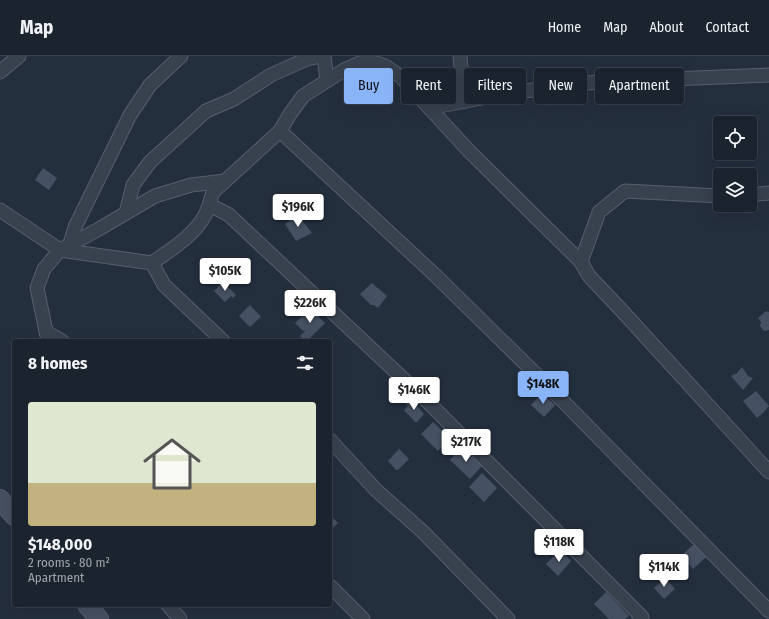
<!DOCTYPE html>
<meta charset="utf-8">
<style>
body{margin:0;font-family:"Fira Sans Condensed",sans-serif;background:#242b36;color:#f1f3f6;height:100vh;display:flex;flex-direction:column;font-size:15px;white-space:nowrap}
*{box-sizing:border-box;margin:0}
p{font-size:13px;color:#a0a4aa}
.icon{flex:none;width:22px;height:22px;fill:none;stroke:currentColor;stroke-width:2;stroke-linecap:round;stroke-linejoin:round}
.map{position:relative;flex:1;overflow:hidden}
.details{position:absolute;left:12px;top:283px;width:320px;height:268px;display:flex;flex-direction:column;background:#1b232e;border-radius:4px;box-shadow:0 4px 16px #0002,0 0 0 1px #39404a}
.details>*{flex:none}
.top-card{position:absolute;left:344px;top:12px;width:365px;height:36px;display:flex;gap:8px}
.buttons{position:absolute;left:713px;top:60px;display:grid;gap:8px}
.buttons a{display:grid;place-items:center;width:44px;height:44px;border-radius:4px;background:#1b232e;box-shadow:0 4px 16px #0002,0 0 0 1px #39404a;font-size:20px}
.price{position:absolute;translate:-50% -34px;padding:0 9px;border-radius:4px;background:#fff;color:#222;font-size:13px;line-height:26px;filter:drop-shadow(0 1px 2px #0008)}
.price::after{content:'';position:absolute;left:50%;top:24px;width:12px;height:9px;margin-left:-6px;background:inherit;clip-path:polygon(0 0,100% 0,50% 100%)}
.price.active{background:#8ab4f8;color:#111}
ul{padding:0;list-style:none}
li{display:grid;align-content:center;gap:8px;height:212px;padding:0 16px}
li+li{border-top:1px solid #39404a}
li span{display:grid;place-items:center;height:124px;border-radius:4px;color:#555}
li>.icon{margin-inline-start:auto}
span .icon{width:72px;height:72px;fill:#fffc;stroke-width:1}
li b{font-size:17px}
h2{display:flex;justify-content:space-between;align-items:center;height:48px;padding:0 16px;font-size:17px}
.pill{padding:0 14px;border-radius:4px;background:#1b232e;box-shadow:0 4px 16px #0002,0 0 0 1px #39404a;font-size:14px;line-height:36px}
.pill.active{background:#8ab4f8;color:#111}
header{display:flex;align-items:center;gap:24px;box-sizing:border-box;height:56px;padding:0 20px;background:#1b232e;border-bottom:1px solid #39404a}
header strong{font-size:19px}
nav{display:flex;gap:22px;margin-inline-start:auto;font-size:14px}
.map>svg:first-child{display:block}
.building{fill:#455162}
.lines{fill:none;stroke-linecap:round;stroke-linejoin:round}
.street-casing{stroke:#565f6c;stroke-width:15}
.secondary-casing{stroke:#565f6c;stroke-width:20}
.street{stroke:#38414e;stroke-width:13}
.secondary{stroke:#465061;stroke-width:18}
</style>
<header>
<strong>Map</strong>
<nav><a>Home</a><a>Map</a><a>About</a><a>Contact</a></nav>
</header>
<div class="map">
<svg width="769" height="563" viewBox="0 0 769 563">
<rect width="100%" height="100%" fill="#242f3e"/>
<g class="building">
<path d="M 43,112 L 57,122 L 49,134 L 35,124 Z"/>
<path d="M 298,159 L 312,177 L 296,185 L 285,168 Z"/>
<path d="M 223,226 L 236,239 L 233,242 L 231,240 L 225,246 L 214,235 Z"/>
<path d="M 372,227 L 387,240 L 378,252 L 374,249 L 371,249 L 360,238 Z"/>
<path d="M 250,249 L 261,261 L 250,271 L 239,260 Z"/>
<path d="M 310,252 L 325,267 L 307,285 L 305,285 L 300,280 L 305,275 L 304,274 L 303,275 L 295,267 Z"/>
<path d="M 766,255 L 769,256 L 769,274 L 764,275 L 760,270 L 761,266 L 758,262 Z"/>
<path d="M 742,311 L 748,320 L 753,322 L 743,334 L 731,320 L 737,317 Z"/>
<path d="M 756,335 L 769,350 L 763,357 L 757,362 L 743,345 Z"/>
<path d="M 542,337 L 555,349 L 544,361 L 531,349 Z"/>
<path d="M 410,342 L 424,358 L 416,367 L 404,354 L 408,350 L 405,347 Z"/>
<path d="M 433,366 L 450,382 L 438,395 L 421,378 Z"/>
<path d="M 461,391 L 482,410 L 470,423 L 450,404 Z"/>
<path d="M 399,393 L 409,403 L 398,414 L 396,414 L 388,405 Z"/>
<path d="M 482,417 L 497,432 L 484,446 L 469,431 Z"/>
<path d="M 330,459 L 338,467 L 330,475 Z"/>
<path d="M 694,488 L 706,501 L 693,513 L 681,500 Z"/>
<path d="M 560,494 L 571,505 L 558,520 L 546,508 Z"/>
<path d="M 665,522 L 675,533 L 664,543 L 654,532 Z"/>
<path d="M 606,536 L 629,560 L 625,563 L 609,563 L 594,548 Z"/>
</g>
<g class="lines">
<g class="street-casing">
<g id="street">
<path d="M 324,0 L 327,24"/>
<path d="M 460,0 L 464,45"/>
<path d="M 0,16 L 19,0"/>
<path d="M 429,52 L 508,37 L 597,26 L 769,19"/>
<path d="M 280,75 L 436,220 L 548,330 L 769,555"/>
<path d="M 750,139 L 769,137"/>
<path d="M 210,149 L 229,159 L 429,347 L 642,561 L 639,563"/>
<path d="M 0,154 L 60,194 L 152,207 C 170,194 194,180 205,159 C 209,152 210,144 213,136 L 280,75 L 290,58 L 303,40 L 344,14 L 367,4 L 385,10 L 400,20 L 469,95 L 581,206 L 589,220 L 624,257 L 769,416"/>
<path d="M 126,157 L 133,129 L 150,106 L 206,55 L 234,43 L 271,19 L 307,3 L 321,0"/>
<path d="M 70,188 L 75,171 L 130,59 L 150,29 L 181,0"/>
<path d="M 581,206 L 599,156 L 625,135 L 720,140"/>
<path d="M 152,207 L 164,229 L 223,285"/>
<path d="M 46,276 L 62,285"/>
<path d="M 48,285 L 37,232 L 44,213 L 60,194 L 99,173 L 155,140 L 191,129 L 225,125"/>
<path d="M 330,384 L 376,434 L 423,476 L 508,563"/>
<path d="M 330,530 L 363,563"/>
<path d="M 168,549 L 180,563"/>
</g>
</g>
<g class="secondary-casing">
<g id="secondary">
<path d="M 0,443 L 14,460"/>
<path d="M 87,549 L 99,563"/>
</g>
</g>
<use href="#street" class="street"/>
<use href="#secondary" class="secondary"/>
</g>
</svg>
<div class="buttons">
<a><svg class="icon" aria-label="locate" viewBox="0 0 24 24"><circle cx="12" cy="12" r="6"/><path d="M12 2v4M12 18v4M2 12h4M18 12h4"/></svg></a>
<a><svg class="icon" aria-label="layers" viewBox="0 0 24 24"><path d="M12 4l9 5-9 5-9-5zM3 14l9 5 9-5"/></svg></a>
</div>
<b class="price" style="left:298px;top:172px">$196K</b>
<b class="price" style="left:225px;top:236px">$105K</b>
<b class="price" style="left:310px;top:268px">$226K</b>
<b class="price active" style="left:543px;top:349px">$148K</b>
<b class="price" style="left:414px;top:355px">$146K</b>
<b class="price" style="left:466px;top:407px">$217K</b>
<b class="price" style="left:559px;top:507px">$118K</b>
<b class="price" style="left:664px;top:532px">$114K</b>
<div class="top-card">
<a class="pill active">Buy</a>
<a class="pill">Rent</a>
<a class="pill">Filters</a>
<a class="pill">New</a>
<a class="pill">Apartment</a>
</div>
<section class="details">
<h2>8 homes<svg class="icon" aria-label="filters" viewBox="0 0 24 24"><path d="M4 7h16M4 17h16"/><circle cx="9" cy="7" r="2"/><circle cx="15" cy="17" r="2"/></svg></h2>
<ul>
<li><span style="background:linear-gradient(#dfe7d0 65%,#c2b280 0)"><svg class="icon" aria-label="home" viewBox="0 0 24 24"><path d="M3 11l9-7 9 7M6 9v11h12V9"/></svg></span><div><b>$148,000</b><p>2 rooms · 80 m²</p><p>Apartment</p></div></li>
</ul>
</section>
</div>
